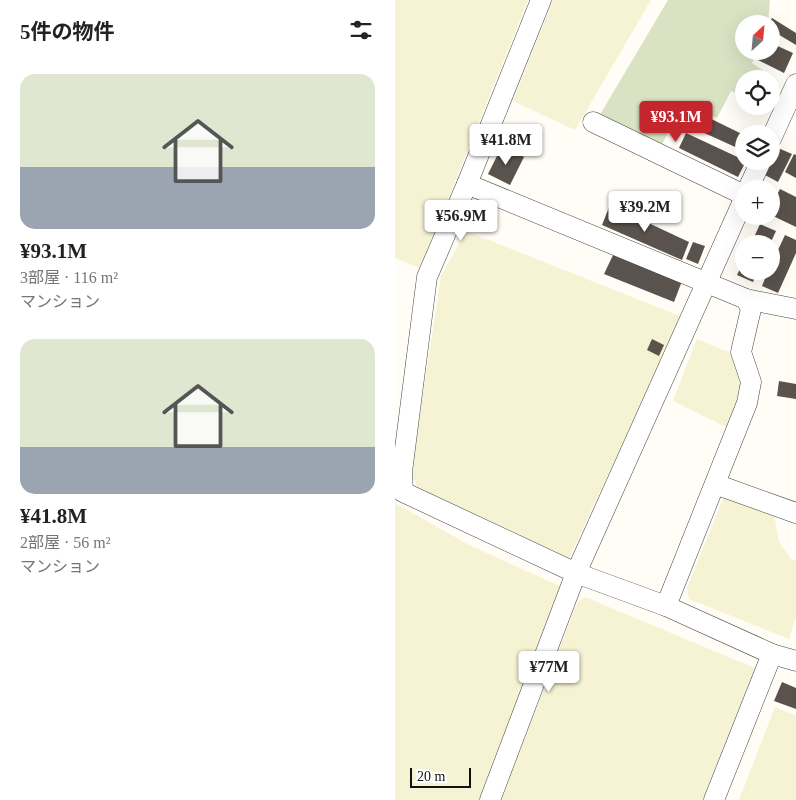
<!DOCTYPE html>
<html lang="ja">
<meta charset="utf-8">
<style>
body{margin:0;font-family:"Times New Roman","Noto Sans JP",serif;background:#f6f6f6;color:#222;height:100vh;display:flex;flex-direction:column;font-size:19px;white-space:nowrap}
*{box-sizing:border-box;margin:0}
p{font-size:16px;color:#767676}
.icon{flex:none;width:28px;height:28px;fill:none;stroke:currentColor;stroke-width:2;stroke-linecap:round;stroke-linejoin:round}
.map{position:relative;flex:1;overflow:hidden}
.sheet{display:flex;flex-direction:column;background:#fff;width:395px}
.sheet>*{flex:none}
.needle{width:32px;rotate:26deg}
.buttons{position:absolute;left:340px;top:15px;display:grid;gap:10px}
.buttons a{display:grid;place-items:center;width:45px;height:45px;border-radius:50%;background:#fff;box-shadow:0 5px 20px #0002;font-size:25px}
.scale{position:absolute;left:15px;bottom:12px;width:61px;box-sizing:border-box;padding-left:5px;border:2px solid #111;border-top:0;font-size:14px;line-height:18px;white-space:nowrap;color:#111;-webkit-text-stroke:4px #fff;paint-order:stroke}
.price{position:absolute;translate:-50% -42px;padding:0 11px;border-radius:5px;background:#fff;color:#222;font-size:16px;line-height:32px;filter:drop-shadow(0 1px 2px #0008)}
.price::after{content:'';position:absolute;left:50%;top:30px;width:15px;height:11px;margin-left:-8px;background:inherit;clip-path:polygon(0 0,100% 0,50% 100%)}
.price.current{background:#c4262e;color:#fff}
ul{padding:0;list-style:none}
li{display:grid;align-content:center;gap:10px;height:265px;padding:0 20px}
li span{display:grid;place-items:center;height:155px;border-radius:15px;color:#555}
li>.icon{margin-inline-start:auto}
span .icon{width:90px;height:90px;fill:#fffc;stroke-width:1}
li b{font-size:21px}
h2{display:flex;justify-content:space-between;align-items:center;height:60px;padding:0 20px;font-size:21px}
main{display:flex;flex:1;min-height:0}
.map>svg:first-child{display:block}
.farmland{fill:#f6f3d4}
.cemetery{fill:#d9e3c4}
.building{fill:#5a524d}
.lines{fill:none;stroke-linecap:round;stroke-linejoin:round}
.minor-casing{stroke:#444;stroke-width:21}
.minor{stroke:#fff;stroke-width:20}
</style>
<main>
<section class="sheet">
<h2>5件の物件<svg class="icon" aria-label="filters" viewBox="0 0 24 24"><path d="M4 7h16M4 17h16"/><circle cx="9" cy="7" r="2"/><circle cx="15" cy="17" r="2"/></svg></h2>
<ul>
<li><span style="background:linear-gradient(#dfe7d0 60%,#9aa5b1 0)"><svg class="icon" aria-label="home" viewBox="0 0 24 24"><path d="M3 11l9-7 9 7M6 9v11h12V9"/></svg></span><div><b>¥93.1M</b><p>3部屋 · 116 m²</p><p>マンション</p></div></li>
<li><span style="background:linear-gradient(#dfe7d0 70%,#9aa5b1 0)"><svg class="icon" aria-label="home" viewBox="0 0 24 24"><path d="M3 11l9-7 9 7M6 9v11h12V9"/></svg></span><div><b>¥41.8M</b><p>2部屋 · 56 m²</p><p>マンション</p></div></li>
</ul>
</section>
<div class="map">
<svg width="401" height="800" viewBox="0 0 401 800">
<rect width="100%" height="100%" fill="#fffdf5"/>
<g class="farmland">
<path d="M 0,0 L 133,0 L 25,268 L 0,258 Z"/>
<path d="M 158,0 L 256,0 L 180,130 L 118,101 Z"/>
<path d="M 71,231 L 287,317 L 174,558 L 22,487 L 18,477 L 17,466 L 46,276 Z"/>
<path d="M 302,339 L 338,354 L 347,370 L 347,388 L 335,429 L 278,401 Z"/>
<path d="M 329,496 L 379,514 L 384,542 L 396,559 L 401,561 L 401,616 L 394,639 L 294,599 L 292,588 Z"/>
<path d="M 0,503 L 76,546 L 165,586 L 84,800 L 0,800 Z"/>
<path d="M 190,597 L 362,669 L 310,800 L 106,800 L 182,603 Z"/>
<path d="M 380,707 L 401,716 L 401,800 L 344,800 Z"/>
</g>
<path class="cemetery" d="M 273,0 L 375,0 L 373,24 L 349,24 L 349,51 L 363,51 L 357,63 L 369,71 L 365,79 L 349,79 L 349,97 L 336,91 L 322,118 L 289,103 L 264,150 L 203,118 Z"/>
<g class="building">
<path d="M 377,18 L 401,33 L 401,45 L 376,30 L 376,24 L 373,24 Z"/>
<path d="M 376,43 L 398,53 L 389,73 L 363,60 L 367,51 L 376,51 Z"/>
<path d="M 300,111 L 349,135 L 349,151 L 294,126 Z"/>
<path d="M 291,133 L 351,161 L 343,177 L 284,148 Z"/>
<path d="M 107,146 L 129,157 L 115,185 L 93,174 Z"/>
<path d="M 383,148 L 397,154 L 383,182 L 370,175 Z"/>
<path d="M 399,154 L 401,155 L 401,178 L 390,172 Z"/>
<path d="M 385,189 L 401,197 L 401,227 L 376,215 L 376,206 Z"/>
<path d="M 215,205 L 294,242 L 287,260 L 207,225 Z"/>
<path d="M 365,224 L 381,231 L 375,244 L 356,244 Z"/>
<path d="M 390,235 L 401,240 L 401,253 L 383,293 L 367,286 L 373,271 L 376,271 L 376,265 Z"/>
<path d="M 298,242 L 310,246 L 303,264 L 291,259 Z"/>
<path d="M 219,253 L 287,281 L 279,302 L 209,274 Z"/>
<path d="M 349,260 L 349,271 L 363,271 L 358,282 L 342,275 Z"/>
<path d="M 257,339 L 269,345 L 264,356 L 252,350 Z"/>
<path d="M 384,381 L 401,384 L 401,399 L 382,396 Z"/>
<path d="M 387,682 L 401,688 L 401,709 L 379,701 Z"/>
</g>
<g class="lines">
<g class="minor-casing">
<g id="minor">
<path d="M 146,0 L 72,184 L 32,277 L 7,472 L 8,492 L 181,573 L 271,606 L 377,654 L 401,661"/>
<path d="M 198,122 L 349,195"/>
<path d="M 376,139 L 401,84"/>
<path d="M 72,184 L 351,299 L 356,309 L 346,352 L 356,382 L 352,403 L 271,606"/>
<path d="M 353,189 L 366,161"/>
<path d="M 351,299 L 401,309"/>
<path d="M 320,484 L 401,513"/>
<path d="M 95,800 L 181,573 L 349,199"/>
<path d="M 319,800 L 377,654"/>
</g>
</g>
<use href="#minor" class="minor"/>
</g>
</svg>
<div class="buttons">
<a><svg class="needle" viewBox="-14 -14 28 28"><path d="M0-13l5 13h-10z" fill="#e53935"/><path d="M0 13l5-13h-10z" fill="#767676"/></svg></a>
<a><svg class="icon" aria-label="locate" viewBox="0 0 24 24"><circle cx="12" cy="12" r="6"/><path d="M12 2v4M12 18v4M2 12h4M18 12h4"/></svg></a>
<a><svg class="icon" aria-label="layers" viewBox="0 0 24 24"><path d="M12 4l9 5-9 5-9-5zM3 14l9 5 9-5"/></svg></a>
<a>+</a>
<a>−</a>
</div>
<div class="scale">20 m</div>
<b class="price current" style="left:281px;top:143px">¥93.1M</b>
<b class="price" style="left:111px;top:166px">¥41.8M</b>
<b class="price" style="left:250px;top:233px">¥39.2M</b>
<b class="price" style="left:66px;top:242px">¥56.9M</b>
<b class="price" style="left:154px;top:693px">¥77M</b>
</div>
</main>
